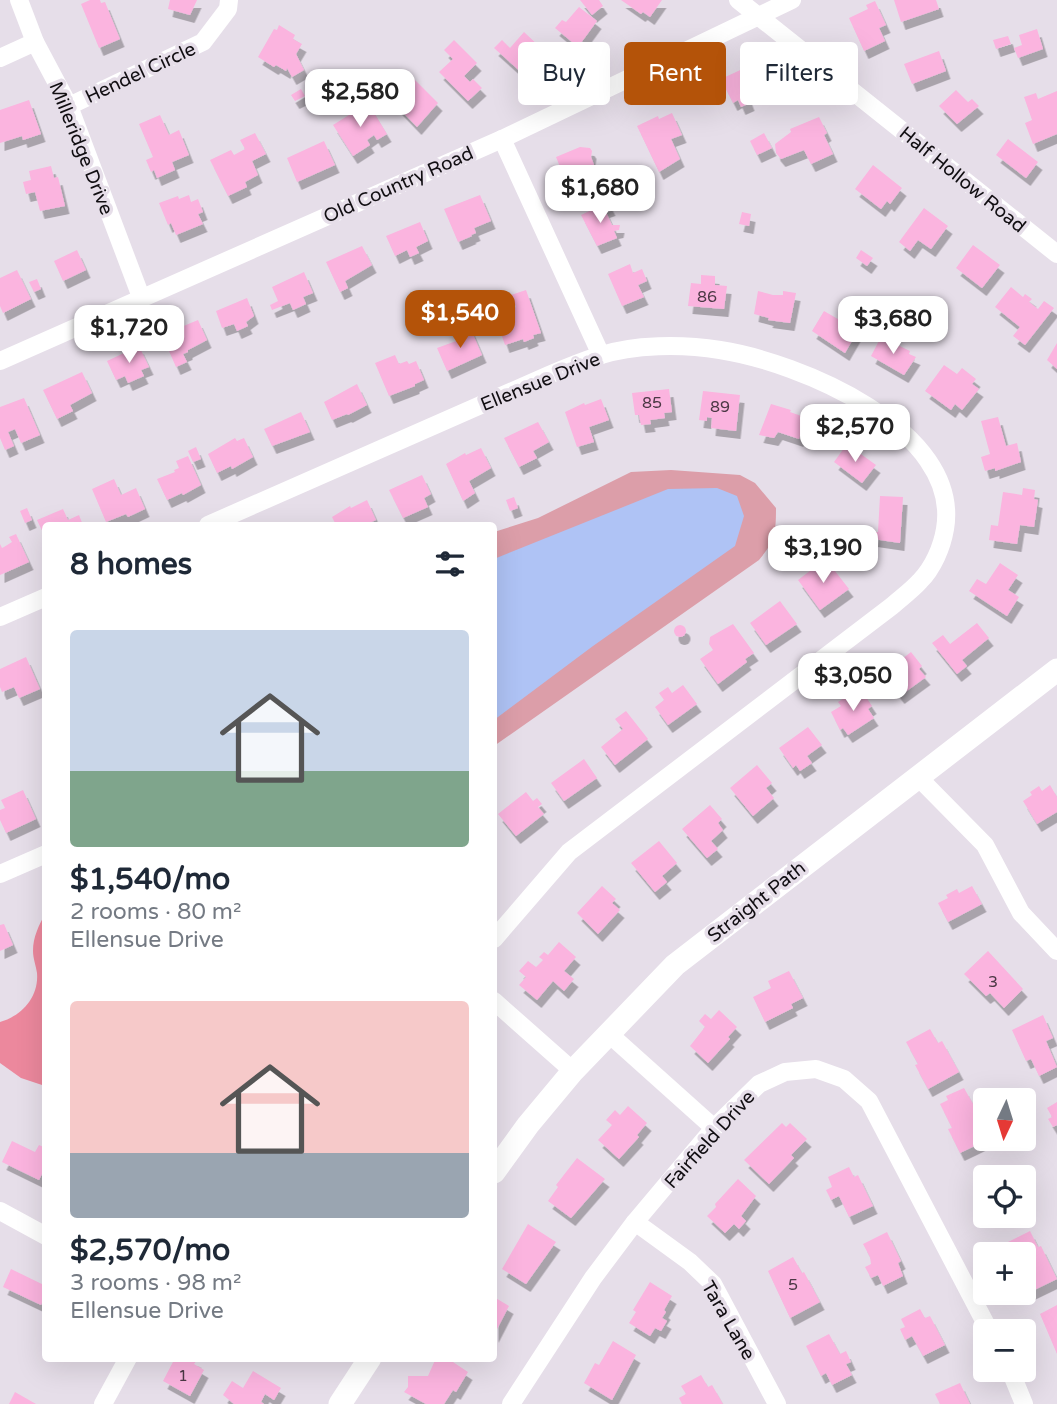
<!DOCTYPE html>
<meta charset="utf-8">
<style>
body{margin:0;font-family:"Varela Round",sans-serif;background:#f2f2f3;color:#1f2937;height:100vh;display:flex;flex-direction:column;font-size:26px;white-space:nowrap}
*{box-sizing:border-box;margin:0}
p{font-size:23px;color:#747a83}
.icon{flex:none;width:38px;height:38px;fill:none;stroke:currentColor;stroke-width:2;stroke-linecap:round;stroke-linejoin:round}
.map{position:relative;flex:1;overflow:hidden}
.panel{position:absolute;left:42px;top:522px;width:455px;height:840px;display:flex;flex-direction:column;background:#fff;border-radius:7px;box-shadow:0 7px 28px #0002}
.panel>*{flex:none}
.top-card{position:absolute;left:518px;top:42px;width:434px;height:63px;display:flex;gap:14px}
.needle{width:46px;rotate:184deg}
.fabs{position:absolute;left:973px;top:1088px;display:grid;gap:14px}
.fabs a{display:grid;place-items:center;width:63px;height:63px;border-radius:7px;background:#fff;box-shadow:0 7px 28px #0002;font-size:35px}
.price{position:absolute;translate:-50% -60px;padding:0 16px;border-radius:14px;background:#fff;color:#222;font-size:23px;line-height:46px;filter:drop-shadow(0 2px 4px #0008)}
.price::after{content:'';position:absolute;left:50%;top:42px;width:21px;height:16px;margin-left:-10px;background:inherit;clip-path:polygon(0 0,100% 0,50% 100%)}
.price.selected{background:#b45309;color:#fff}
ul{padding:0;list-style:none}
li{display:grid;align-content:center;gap:14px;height:371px;padding:0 28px}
li span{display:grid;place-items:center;height:217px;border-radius:7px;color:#555}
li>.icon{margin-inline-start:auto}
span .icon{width:126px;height:126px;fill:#fffc;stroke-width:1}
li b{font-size:30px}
h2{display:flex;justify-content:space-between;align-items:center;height:84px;padding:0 28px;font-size:30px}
.tag{padding:0 24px;border-radius:7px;background:#fff;box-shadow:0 7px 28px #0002;font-size:24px;line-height:63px}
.tag.selected{background:#b45309;color:#fff}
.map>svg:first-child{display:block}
.green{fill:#dc9ea9}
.forest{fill:#ec889d}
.water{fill:#afc3f5}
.building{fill:#fbb4df;filter:url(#shadow)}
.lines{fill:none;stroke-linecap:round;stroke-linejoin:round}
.minor{stroke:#fff;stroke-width:18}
.major{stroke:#fff;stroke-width:23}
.labels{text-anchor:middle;stroke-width:7;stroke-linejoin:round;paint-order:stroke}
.number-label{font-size:16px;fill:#4c3845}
.street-label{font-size:19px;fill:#110e12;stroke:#e6dee9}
</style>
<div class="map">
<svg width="1057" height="1404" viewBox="0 0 1057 1404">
<defs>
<filter id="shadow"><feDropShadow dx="4.5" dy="8" stdDeviation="0" flood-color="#0004"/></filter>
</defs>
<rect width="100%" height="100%" fill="#e6dee9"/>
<path class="green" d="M 671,470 L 740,475 L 755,483 L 776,508 C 776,532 775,541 759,560 L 494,746 L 494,532 L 538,518 L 631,472 Z"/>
<path class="forest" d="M 45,914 L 45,1086 L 21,1078 L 0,1063 L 0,1022 C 22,1016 39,997 37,973 C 36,966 33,958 33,951 C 33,937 39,925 45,914 Z"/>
<path class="water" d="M 717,488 L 737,496 L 744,516 L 735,546 L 593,646 L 494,720 L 494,559 L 668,489 Z"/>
<g class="building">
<path d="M 90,0 L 100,0 L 101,3 L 105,2 L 120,39 L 99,48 L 81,4 Z"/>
<path d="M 170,0 L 197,0 L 190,15 L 168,9 Z"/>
<path d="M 580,0 L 599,0 L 603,6 L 592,15 Z"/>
<path d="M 621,0 L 662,0 L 650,17 L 643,12 L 641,14 Z"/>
<path d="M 894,0 L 936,0 L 939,9 L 901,22 Z"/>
<path d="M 875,1 L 886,25 L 879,28 L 885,41 L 864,51 L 849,18 L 868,9 L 866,5 Z"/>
<path d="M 579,7 L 597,21 L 578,47 L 555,28 L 562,20 L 566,22 Z"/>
<path d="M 279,25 L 295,35 L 293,39 L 302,44 L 296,54 L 304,70 L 292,77 L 287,68 L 286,71 L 276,65 L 274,67 L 258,57 L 274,29 L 277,30 Z"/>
<path d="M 1037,29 L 1043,49 L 1018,58 L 1014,48 L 1022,45 L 1019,35 Z"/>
<path d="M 524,32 L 541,48 L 531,60 L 533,62 L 523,74 L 494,48 L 502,40 L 510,48 Z"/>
<path d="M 1008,36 L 1011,44 L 996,49 L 993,40 Z"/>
<path d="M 454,40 L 477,63 L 464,76 L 470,82 L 473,79 L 482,88 L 468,101 L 439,72 L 453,59 L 444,50 Z"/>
<path d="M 939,51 L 946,71 L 912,84 L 904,64 Z"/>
<path d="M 751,65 L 764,93 L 756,96 L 754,92 L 747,95 L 750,103 L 741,107 L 738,100 L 733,103 L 721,79 Z"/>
<path d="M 412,77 L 438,103 L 417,127 L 390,99 Z"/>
<path d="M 301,89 L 305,96 L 295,101 L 291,95 Z"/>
<path d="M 956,90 L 968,102 L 972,99 L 979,106 L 957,124 L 939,106 Z"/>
<path d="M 1057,91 L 1057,134 L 1033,144 L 1025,123 L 1032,120 L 1024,97 L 1036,93 L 1038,99 Z"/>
<path d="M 29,100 L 41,134 L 23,140 L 22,136 L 0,143 L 0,110 Z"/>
<path d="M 368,103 L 387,134 L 377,140 L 374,135 L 367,140 L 370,145 L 353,156 L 333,125 Z"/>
<path d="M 672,113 L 682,135 L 671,139 L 680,159 L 659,172 L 637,126 L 658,116 L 659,119 Z"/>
<path d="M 160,115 L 169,135 L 179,130 L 189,155 L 172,162 L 175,170 L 157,178 L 154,170 L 151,172 L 146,160 L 153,157 L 139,124 Z"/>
<path d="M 819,117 L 827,133 L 824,135 L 833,154 L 811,164 L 804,150 L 781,159 L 776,153 L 775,144 L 791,132 L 790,129 Z"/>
<path d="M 255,133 L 266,154 L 252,161 L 258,175 L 245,182 L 247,187 L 228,196 L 210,160 L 231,150 L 234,155 L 245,149 L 240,140 Z"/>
<path d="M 764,133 L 772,148 L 757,155 L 750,141 Z"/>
<path d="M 1008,139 L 1038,162 L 1026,178 L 996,155 Z"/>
<path d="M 324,141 L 335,165 L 297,182 L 287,158 Z"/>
<path d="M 580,147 L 590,148 L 592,151 L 591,157 L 594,165 L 586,169 L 591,181 L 570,191 L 556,157 Z"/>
<path d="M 873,165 L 902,188 L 890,204 L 887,201 L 881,209 L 855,189 Z"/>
<path d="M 51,166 L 54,178 L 58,177 L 65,206 L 40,211 L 35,192 L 26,194 L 23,182 L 31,180 L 29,171 Z"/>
<path d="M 189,195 L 191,202 L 198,199 L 203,212 L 198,214 L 203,224 L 176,235 L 171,223 L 168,225 L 159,203 L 178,196 L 179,199 Z"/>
<path d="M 480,195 L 491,221 L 474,228 L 476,233 L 471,235 L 472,236 L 458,242 L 444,209 Z"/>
<path d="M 608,202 L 611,208 L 605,210 L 612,225 L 620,225 L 619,230 L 614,231 L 617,238 L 597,246 L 581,215 Z"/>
<path d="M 924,208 L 948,226 L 931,249 L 918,240 L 910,251 L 899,242 Z"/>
<path d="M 742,212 L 751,214 L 749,226 L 739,224 Z"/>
<path d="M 420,222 L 428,241 L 416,247 L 419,253 L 410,257 L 407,250 L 395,256 L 386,236 Z"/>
<path d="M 973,245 L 1000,265 L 982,288 L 956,268 Z"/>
<path d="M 362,246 L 372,265 L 345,281 L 348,288 L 340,292 L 326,262 Z"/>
<path d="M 77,250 L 86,270 L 63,281 L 54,261 Z"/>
<path d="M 861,250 L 873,258 L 867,266 L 856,258 Z"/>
<path d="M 630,264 L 633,273 L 642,269 L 647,281 L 638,285 L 644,297 L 622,306 L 608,274 Z"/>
<path d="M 17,270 L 31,299 L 3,313 L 0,306 L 0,278 Z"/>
<path d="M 304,272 L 313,293 L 303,297 L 306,304 L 293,310 L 290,303 L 272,310 L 270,305 L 278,301 L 272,287 Z"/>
<path d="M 701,275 L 715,276 L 715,285 L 727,286 L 724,309 L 688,306 L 691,283 L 701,284 Z"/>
<path d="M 37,279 L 41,289 L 34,292 L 29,282 Z"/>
<path d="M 1011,287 L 1023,297 L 1025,294 L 1032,299 L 1029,302 L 1038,309 L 1044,301 L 1054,308 L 1025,345 L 1013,336 L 1020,327 L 995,307 Z"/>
<path d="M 526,290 L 541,333 L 533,335 L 534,338 L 524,342 L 523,339 L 505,345 L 495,316 L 516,307 L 511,295 Z"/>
<path d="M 758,291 L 773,295 L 783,295 L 783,291 L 796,293 L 790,323 L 768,320 L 769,318 L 754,314 Z"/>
<path d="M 247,298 L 254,316 L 246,322 L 248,326 L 237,331 L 234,324 L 222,328 L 216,311 Z"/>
<path d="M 824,311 L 850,326 L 857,315 L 864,320 L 845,353 L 812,331 Z"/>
<path d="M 198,320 L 207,340 L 188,350 L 188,352 L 183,354 L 187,362 L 176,367 L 162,335 Z"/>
<path d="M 469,325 L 482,355 L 447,371 L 437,348 L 459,340 L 460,337 L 457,330 Z"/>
<path d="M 881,337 L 910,351 L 909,354 L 916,357 L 904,375 L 871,356 Z"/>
<path d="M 1057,343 L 1057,369 L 1047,360 Z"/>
<path d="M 139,346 L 149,367 L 141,370 L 144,376 L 128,383 L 125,376 L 116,380 L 107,361 Z"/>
<path d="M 395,355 L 399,364 L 407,361 L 409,364 L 416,361 L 424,380 L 415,384 L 415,386 L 389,396 L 375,363 Z"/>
<path d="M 944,365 L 957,374 L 962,368 L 976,379 L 972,384 L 979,389 L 962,410 L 955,404 L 951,410 L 925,391 Z"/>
<path d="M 82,372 L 92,393 L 70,405 L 73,411 L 57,419 L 43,390 Z"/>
<path d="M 357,384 L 367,405 L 348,415 L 347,414 L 332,420 L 324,402 Z"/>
<path d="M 669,389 L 672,412 L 664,413 L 665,418 L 650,420 L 651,424 L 641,425 L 639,415 L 635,415 L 632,393 Z"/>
<path d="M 703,391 L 740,395 L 736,431 L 711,428 L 712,418 L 707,417 L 707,421 L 699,420 Z"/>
<path d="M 24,398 L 40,435 L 21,443 L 15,429 L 8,432 L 14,446 L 5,450 L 0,438 L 0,407 Z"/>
<path d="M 601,399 L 609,420 L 589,427 L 594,442 L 577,447 L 565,412 L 584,403 L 585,405 Z"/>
<path d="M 771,404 L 791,410 L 790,412 L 807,418 L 799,439 L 778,432 L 774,438 L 759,435 Z"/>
<path d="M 301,412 L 310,432 L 272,446 L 264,429 Z"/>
<path d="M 998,417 L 1006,446 L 1017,443 L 1021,462 L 995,471 L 995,468 L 985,471 L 981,457 L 990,454 L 981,421 Z"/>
<path d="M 538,422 L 549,442 L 533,451 L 537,458 L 519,467 L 504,438 Z"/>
<path d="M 235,438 L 237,441 L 244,438 L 253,457 L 232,469 L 231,466 L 217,473 L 208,454 Z"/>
<path d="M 847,444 L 876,465 L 862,483 L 834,462 Z"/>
<path d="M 196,447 L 201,459 L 193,462 L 188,451 Z"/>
<path d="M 481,448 L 491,468 L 469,481 L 475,493 L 463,501 L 446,464 L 465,453 L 466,455 Z"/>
<path d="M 188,456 L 201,485 L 183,495 L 182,493 L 167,500 L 157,479 L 175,472 L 174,470 L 179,468 L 176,461 Z"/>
<path d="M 422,475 L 431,494 L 424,498 L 428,507 L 403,518 L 389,490 Z"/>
<path d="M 114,479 L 121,495 L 136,488 L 145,509 L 128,517 L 126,514 L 106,522 L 92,489 Z"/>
<path d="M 1023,488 L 1035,490 L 1034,499 L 1038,500 L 1034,527 L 1020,525 L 1017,544 L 989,540 L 991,525 L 998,526 L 1003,492 L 1022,495 Z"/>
<path d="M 880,496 L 903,497 L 900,543 L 873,539 L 874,532 L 878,532 Z"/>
<path d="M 514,497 L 518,508 L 510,511 L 506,500 Z"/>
<path d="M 367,500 L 376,520 L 365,525 L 336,525 L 332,517 L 350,506 L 351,508 Z"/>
<path d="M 27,508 L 32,520 L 25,523 L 20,511 Z"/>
<path d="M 63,509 L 68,520 L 79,515 L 83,525 L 46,525 L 46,539 L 37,520 Z"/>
<path d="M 16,534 L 29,562 L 0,575 L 0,544 L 2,548 L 4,547 L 12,542 L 9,537 Z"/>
<path d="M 828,562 L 849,589 L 820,610 L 798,580 L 815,567 L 817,570 Z"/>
<path d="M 1000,563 L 1018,575 L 1008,590 L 1019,597 L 1007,616 L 969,591 L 977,579 L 986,584 Z"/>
<path d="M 780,601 L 797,624 L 766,645 L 750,623 Z"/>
<path d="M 977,623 L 989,638 L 962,660 L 967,666 L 957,674 L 932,643 L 943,635 L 950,644 Z"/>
<path d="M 733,624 L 754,653 L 745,659 L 747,662 L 718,684 L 700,659 L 713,650 L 709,644 L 710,637 Z"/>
<circle cx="680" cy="631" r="6"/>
<path d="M 911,652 L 922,666 L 919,669 L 926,677 L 900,696 L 883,674 Z"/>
<path d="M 26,657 L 40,689 L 19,698 L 14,687 L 2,692 L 0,687 L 0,669 Z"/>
<path d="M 683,685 L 697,704 L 668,725 L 655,707 L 664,700 L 659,693 L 668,687 L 672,693 Z"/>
<path d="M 862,691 L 872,706 L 868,709 L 874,718 L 848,735 L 843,728 L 840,730 L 831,712 L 841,706 L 838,702 L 847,696 L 849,699 Z"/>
<path d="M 626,711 L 648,739 L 615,765 L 601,747 L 623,729 L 615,719 Z"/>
<path d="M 808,727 L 822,745 L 807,756 L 812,763 L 800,771 L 796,765 L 793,768 L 779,748 Z"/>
<path d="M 584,759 L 597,778 L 564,801 L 551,783 Z"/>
<path d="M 757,765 L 772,783 L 766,788 L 774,798 L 753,816 L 730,788 Z"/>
<path d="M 1050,785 L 1057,797 L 1057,812 L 1037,824 L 1023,801 L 1032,795 L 1030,792 L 1039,786 L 1042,791 Z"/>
<path d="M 23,790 L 36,819 L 6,833 L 0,820 L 0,810 L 5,808 L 1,800 Z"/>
<path d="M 526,792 L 533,801 L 537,798 L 542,804 L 538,807 L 544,814 L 516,836 L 498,814 Z"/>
<path d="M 710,805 L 722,819 L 718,823 L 723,830 L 711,841 L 718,849 L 707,858 L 682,829 Z"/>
<path d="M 659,841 L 677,863 L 662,876 L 667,882 L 655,892 L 631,863 Z"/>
<path d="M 602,886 L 616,899 L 612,903 L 620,910 L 598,934 L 577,913 Z"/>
<path d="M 972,886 L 982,904 L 948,922 L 938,903 L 948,898 L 946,895 L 957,889 L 959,893 Z"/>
<path d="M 4,924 L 13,945 L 0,951 L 0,925 Z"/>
<path d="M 559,942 L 576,957 L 564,971 L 574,979 L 564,991 L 553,981 L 537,1000 L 519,985 L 526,977 L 519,971 L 528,961 L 536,967 L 543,960 L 539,957 L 544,952 L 548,955 Z"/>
<path d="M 988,951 L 1023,989 L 1004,1008 L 990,993 L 986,996 L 964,974 Z"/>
<path d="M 789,971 L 803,998 L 791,1004 L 793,1008 L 765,1022 L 753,997 L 771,988 L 768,981 Z"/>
<path d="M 719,1010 L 737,1027 L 728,1037 L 730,1039 L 708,1063 L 690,1046 L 705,1027 L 699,1021 L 705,1014 L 711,1019 Z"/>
<path d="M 1043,1015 L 1053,1038 L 1046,1041 L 1057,1067 L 1039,1076 L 1031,1059 L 1026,1061 L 1012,1030 Z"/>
<path d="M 930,1029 L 938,1043 L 942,1041 L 959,1072 L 928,1089 L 915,1065 L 918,1064 L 906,1042 Z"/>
<path d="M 964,1088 L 985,1125 L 985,1141 L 960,1153 L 948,1129 L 952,1128 L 940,1104 L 948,1100 L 946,1096 Z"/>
<path d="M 1057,1102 L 1057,1125 L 1053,1127 L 1048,1119 L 1052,1117 L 1047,1108 Z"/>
<path d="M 628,1106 L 647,1123 L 637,1135 L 639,1137 L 619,1159 L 598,1140 L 612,1125 L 606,1120 L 615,1110 L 620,1115 Z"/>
<path d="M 782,1123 L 786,1127 L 790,1123 L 807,1139 L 791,1155 L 794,1158 L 769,1184 L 744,1160 Z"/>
<path d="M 12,1141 L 35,1152 L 39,1145 L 46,1148 L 46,1166 L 39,1180 L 2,1162 Z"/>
<path d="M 577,1158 L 605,1179 L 571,1218 L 548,1201 L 558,1187 L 556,1185 Z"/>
<path d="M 849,1167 L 854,1177 L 858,1175 L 873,1206 L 849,1217 L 839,1196 L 831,1200 L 826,1190 L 832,1187 L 828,1177 Z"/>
<path d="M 998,1168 L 1003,1178 L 985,1178 L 985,1201 L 975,1181 Z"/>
<path d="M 738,1179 L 756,1196 L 741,1216 L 746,1221 L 739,1229 L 734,1224 L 725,1233 L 707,1216 L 716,1207 L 715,1204 Z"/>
<path d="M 528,1224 L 556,1242 L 526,1284 L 502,1269 Z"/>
<path d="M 1030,1231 L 1038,1247 L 1041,1246 L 1057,1279 L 1026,1294 L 1024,1288 L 1024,1255 L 1009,1255 L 1004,1244 Z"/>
<path d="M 887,1232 L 901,1261 L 898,1263 L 903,1276 L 883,1286 L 878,1275 L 871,1278 L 865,1267 L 871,1264 L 870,1257 L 863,1244 Z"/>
<path d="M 793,1257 L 802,1273 L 804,1272 L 820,1302 L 790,1318 L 768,1271 Z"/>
<path d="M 11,1269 L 46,1286 L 46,1295 L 41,1305 L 3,1287 Z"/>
<path d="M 650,1282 L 672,1296 L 664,1310 L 666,1312 L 662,1318 L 667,1321 L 661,1331 L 655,1328 L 650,1336 L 629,1323 L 636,1312 L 633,1310 Z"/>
<path d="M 494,1297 L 509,1306 L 494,1335 Z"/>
<path d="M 1057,1305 L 1057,1354 L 1040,1314 Z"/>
<path d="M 920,1309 L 925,1318 L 930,1316 L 945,1345 L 923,1356 L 912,1336 L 905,1340 L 900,1329 L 905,1327 L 901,1319 Z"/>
<path d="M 829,1334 L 840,1354 L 846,1351 L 851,1362 L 846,1364 L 852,1375 L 832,1385 L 826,1373 L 821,1376 L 806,1346 Z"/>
<path d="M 613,1341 L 636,1355 L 612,1400 L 584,1383 L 595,1363 L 599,1365 Z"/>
<path d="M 175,1358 L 193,1358 L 197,1360 L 194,1364 L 204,1370 L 190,1396 L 163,1381 Z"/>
<path d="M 436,1358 L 447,1358 L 468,1372 L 456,1392 L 453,1390 L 444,1404 L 426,1404 L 404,1392 L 408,1387 L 408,1376 L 428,1376 Z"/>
<path d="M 253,1371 L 281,1388 L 274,1400 L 265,1394 L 261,1402 L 264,1404 L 234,1404 L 223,1395 L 232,1381 L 243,1388 Z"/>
<path d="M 701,1375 L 708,1387 L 712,1385 L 723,1404 L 682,1404 L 679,1398 L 686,1394 L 681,1386 Z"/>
<path d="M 960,1383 L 970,1404 L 940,1404 L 935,1394 Z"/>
<path d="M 15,1392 L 36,1404 L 9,1404 Z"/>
</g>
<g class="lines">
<g class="minor">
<path d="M 19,0 L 35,42 L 69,106 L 141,297"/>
<path d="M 738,0 L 1057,254"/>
<path d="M 0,58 L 35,42"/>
<path d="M 69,106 L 203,42 L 228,9 L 229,0"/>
<path d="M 502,139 L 601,355"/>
<path d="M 0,361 L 502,139 L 792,0"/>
<path d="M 208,525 L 549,375 C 565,368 582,361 598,356 C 634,344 683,344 720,350 C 798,362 962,429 945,529 C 942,547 933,568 920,581 C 912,590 901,598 892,606 L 569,852 L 494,939"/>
<path d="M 0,617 L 46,597"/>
<path d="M 918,777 L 985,845 L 1021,913 L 1057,951"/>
<path d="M 0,874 L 46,854"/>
<path d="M 494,1001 L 573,1071"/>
<path d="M 608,1033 L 714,1128"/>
<path d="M 0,1211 L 46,1236"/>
<path d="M 635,1222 L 690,1262 L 713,1284 L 777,1404"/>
<path d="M 1010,1370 L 1024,1404"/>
<path d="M 103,1404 L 128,1358"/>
<path d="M 511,1404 L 593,1278 L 635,1222 L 714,1128 L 759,1084 L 785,1072 L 816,1069 L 844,1079 L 869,1101 L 990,1332"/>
</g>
<g class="major">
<path d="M 494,1172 L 528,1125 L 573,1071 L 675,965 L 1057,670"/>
<path d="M 340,1404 L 370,1358"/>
</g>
</g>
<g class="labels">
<g class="number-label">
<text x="707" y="302">86</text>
<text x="652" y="408">85</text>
<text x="720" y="412">89</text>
<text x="993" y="987">3</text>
<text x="793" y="1290">5</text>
<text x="183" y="1381">1</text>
</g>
<g class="street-label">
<text transform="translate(140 72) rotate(-25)" y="7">Hendel Circle</text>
<text transform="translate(82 148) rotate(68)" y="7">Milleridge Drive</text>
<text transform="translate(963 179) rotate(39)" y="7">Half Hollow Road</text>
<text transform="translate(398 184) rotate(-24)" y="7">Old Country Road</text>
<text transform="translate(540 381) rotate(-22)" y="7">Ellensue Drive</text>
<text transform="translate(756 901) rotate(-38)" y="7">Straight Path</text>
<text transform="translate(709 1139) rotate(-48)" y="7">Fairfield Drive</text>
<text transform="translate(729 1320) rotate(60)" y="7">Tara Lane</text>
</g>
</g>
</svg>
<div class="fabs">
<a><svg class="needle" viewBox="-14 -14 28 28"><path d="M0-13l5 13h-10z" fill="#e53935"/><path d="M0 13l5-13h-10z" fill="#747a83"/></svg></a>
<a><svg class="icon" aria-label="locate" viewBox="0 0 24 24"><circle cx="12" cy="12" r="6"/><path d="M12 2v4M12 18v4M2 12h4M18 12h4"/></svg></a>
<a>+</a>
<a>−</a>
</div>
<b class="price" style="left:360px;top:129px">$2,580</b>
<b class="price" style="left:600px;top:225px">$1,680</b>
<b class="price selected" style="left:460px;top:350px">$1,540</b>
<b class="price" style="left:893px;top:356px">$3,680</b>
<b class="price" style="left:129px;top:365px">$1,720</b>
<b class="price" style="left:855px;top:464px">$2,570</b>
<b class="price" style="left:823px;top:585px">$3,190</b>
<b class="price" style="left:853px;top:713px">$3,050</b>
<div class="top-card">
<a class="tag">Buy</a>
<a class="tag selected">Rent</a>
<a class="tag">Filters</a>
</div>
<section class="panel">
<h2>8 homes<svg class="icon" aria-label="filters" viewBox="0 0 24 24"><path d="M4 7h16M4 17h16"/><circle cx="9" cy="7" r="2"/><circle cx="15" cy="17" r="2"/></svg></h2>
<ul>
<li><span style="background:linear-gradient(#c9d6e8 65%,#7fa58c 0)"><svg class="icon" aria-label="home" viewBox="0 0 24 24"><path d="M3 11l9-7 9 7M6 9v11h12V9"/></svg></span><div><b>$1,540/mo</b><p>2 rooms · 80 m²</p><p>Ellensue Drive</p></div></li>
<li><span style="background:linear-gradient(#f6c9c9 70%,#9aa5b1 0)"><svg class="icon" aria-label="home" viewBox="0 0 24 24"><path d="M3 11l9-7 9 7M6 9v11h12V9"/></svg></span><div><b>$2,570/mo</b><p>3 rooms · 98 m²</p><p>Ellensue Drive</p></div></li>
</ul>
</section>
</div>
